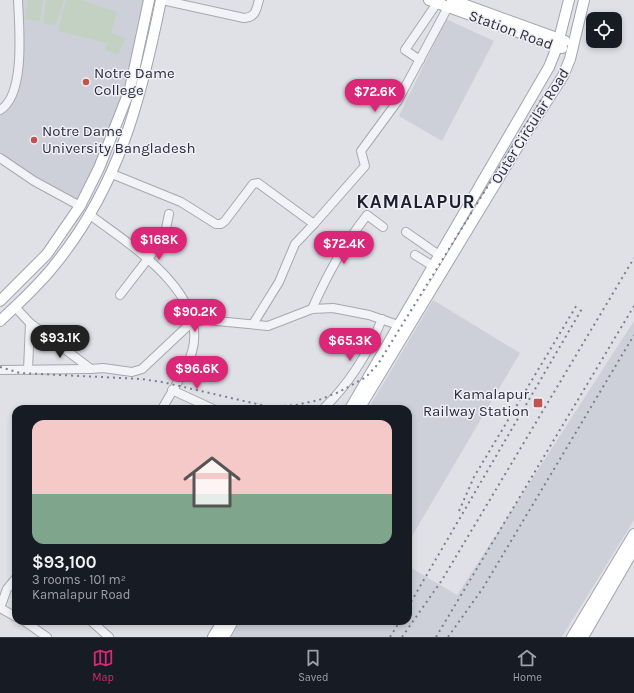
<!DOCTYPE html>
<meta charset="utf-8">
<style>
body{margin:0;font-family:Karla,sans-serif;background:#242831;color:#f1f3f6;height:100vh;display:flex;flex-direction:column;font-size:15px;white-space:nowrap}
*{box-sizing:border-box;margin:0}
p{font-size:13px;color:#9ea1a6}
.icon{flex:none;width:22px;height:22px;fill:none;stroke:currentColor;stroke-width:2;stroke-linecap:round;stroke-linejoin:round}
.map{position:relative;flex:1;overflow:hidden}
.side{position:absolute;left:12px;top:405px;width:400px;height:220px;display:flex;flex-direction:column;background:#171b24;border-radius:12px;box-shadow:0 2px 6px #0003}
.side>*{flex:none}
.buttons{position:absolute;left:586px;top:12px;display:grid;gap:8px}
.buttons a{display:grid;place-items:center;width:36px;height:36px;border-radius:8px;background:#171b24;box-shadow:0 2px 6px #0003;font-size:20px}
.price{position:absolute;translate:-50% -34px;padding:0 9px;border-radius:14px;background:#db2777;color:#fff;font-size:13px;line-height:26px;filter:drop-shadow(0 1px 2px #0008)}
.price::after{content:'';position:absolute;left:50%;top:24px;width:12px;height:9px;margin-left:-6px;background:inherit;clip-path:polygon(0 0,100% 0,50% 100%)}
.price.on{background:#222;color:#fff}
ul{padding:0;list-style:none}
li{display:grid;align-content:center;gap:8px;height:212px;padding:0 20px}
li span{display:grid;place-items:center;height:124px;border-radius:12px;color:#555}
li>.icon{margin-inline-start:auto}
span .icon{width:72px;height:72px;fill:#fffc;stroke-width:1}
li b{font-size:17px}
.tabs{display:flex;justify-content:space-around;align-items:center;height:56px;border-top:1px solid #363941;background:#171b24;font-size:11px;color:#9ea1a6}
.tabs a{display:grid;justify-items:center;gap:2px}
.tabs .on{color:#db2777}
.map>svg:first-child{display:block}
.built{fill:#ced0d9}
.green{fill:#c2d1c1}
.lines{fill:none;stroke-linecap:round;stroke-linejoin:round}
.minor-casing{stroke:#a6a7b1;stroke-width:10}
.major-casing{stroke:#a0a4b2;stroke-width:12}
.minor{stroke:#f2f3f6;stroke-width:8}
.major{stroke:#fff;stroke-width:10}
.rail{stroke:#7a7e90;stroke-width:2;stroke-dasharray:2 4;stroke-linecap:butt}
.poi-dot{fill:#c2534f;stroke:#eff0f5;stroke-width:1.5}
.labels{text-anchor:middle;stroke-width:3;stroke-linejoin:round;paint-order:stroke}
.street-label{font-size:15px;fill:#2a2d3d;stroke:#eff0f5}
.poi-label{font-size:15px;fill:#2a2d3d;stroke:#eff0f5;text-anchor:start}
.district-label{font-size:19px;font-weight:bold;letter-spacing:1px;fill:#1c1f2e;stroke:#eff0f5}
</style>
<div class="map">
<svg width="634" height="637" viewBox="0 0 634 637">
<rect width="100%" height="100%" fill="#e0e1e7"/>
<g class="built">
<path d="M 21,0 L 144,0 L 132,72 L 80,206 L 0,158 L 0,110 L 14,88 Z"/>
<path d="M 446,19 L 494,41 L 442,141 L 399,116 Z"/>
<path d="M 433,300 L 520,353 L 408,543 L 408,409 L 368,409 Z"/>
<path d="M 634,321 L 634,520 L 562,637 L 231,637 L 240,621 L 408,621 L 408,566 L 457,595 Z"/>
</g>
<g class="green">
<path d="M 28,0 L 43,0 L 40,21 L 25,19 Z"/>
<path d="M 46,0 L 64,0 L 56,25 L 43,23 Z"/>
<path d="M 66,0 L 82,0 L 117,12 L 111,33 L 125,38 L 118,55 L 105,50 L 107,43 L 58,31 Z"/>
</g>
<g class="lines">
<g class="minor-casing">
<g id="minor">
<path d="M 162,0 L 244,18 C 256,17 256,10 259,0"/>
<path d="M 420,60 L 405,50 L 437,3"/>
<path d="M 0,110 C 26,95 19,26 18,0"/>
<path d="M 0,158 L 34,181 L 80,206"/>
<path d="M 112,174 L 181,202 L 216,224 L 221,224 L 225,221 L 253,184 L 258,183 L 314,224 L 295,244 L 279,282 L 253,324"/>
<path d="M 90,215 C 129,244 209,293 192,352 C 186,371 172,391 162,409"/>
<path d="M 314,224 L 365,166 L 361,151 L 397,102 L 448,7"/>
<path d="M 406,232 L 439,255"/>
<path d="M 415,255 L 433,266"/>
<path d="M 120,295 L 164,238 L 169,214"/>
<path d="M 15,307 L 30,323 L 28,370"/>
<path d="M 312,309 C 328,273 343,246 367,215 L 383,227"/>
<path d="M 30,323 L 91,369 L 103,368 L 132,372 L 142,369 L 192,322 L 206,320 L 268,326 L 312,309 L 333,308 L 369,315 L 398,325"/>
<path d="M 0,370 L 91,369"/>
<path d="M 172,390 L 213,409"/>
<path d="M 323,409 C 350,383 368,354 382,319"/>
<path d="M 0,608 L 7,589 L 16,578"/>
<path d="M 0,608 L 16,617"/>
<path d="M 24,621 L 47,637"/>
<path d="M 91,621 L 109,637"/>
</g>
</g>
<g class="major-casing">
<g id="major">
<path d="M 429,0 L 562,48"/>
<path d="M 452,0 L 565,41"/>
<path d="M 0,301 L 47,254 L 80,206 L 99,168 L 130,89 L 149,0"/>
<path d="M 0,321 C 18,304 37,287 53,267 C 119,187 141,99 161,0"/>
<path d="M 350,409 L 549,67 L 557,47 L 569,0"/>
<path d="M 359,409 L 523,138 L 563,76 L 570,59 L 584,0"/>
<path d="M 213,637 L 223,621"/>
<path d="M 224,637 L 233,621"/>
<path d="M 572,637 L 634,534"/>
<path d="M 583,637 L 634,549"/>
</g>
</g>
<use href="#minor" class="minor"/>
<use href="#major" class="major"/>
<g class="rail">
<path d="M 0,367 L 20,373 L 141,379 L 162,382 L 270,407 L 296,405 L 319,400 L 339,392 L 366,377 L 378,364 L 549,87"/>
<path d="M 459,511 L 474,477 L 578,303"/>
<path d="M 408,607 L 583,307"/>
<path d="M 390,637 L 400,621"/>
<path d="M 402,637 L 442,580 L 634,258"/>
<path d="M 436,637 L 634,306"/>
<path d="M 448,637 L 483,588 L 634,335"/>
</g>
</g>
<g class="poi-dot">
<circle cx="86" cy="82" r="4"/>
<circle cx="34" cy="140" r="4"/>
<rect x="533" y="398" width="10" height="10" rx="2"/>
</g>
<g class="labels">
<g class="street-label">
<text transform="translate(511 30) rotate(20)" y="5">Station Road</text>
<text transform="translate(530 126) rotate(-58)" y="5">Outer Circular Road</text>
</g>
<g class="poi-label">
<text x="94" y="78">Notre Dame<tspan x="94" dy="17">College</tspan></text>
<text x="42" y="136">Notre Dame<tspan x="42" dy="17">University Bangladesh</tspan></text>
<text x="529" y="399" text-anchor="end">Kamalapur<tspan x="529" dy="17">Railway Station</tspan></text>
</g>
<g class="district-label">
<text x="416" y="208">KAMALAPUR</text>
</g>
</g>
</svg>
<div class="buttons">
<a><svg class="icon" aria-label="locate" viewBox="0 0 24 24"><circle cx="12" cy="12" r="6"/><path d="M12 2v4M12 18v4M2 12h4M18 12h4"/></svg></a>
</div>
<b class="price" style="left:375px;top:113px">$72.6K</b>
<b class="price" style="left:159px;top:261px">$168K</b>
<b class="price" style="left:344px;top:265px">$72.4K</b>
<b class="price" style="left:195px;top:333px">$90.2K</b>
<b class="price on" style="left:60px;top:359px">$93.1K</b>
<b class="price" style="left:350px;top:362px">$65.3K</b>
<b class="price" style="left:197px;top:390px">$96.6K</b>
<section class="side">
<ul>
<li><span style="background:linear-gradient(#f6c9c9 60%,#7fa58c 0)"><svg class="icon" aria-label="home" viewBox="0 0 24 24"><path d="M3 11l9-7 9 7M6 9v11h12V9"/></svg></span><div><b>$93,100</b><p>3 rooms · 101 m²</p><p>Kamalapur Road</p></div></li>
</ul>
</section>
</div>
<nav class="tabs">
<a class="on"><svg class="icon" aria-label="map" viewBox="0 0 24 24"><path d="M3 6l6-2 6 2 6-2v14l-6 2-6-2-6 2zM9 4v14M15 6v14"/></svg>Map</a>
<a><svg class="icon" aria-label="saved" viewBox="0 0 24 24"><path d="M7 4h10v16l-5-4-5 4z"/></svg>Saved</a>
<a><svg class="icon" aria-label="home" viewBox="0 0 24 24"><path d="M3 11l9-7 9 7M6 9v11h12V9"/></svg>Home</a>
</nav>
